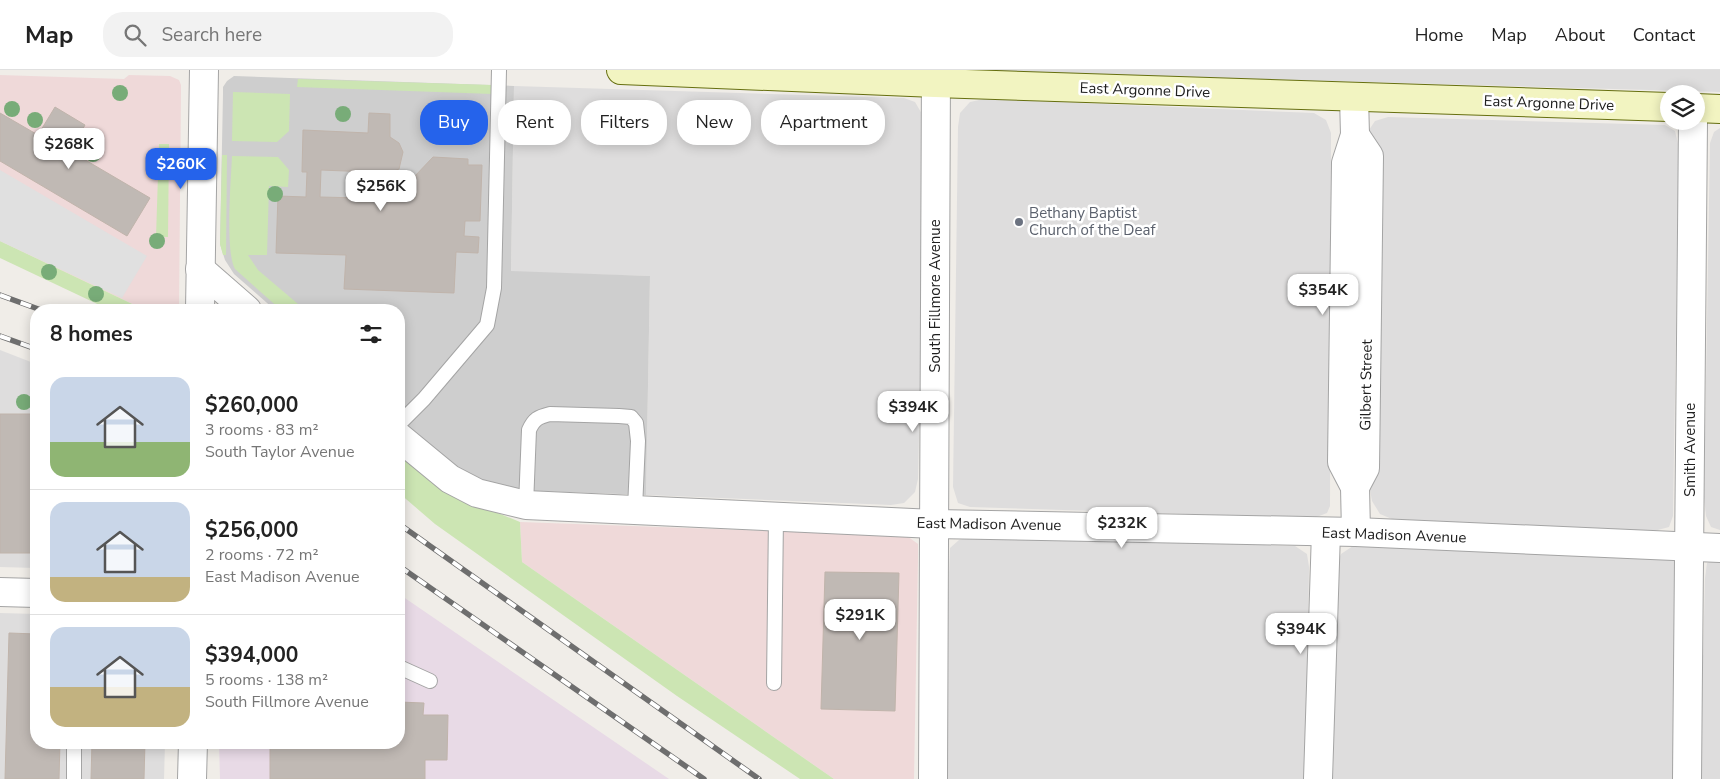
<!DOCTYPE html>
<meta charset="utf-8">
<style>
body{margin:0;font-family:"Nunito Sans",sans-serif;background:#f2f2f2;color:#222;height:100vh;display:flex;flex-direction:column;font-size:19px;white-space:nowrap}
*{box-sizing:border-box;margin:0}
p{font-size:16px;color:#767676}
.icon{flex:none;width:28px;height:28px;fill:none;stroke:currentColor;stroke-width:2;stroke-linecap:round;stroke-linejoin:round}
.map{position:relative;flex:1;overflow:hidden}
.details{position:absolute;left:30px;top:234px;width:375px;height:445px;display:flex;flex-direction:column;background:#fff;border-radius:20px;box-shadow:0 2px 12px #0003}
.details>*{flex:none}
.hud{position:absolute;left:420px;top:30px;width:475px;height:45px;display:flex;gap:10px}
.buttons{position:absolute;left:1660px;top:15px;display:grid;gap:10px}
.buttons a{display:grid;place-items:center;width:45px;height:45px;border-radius:50%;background:#fff;box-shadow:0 2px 12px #0003;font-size:25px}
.price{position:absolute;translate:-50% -42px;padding:0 11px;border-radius:10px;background:#fff;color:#222;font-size:16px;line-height:32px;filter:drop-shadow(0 1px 2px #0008)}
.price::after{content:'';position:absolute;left:50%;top:30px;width:15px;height:11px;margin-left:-8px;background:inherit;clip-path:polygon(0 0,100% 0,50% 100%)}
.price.selected{background:#2563eb;color:#fff}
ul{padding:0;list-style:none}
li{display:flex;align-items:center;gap:15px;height:125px;padding:0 20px}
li+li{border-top:1px solid #e0e0e0}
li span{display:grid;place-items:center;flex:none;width:140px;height:100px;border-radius:15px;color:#555}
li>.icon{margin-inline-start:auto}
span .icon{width:60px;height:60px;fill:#fffc;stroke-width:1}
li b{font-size:21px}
h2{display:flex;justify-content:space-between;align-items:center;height:60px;padding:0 20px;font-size:21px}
.pill{padding:0 18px;border-radius:20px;background:#fff;box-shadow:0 2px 12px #0003;font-size:18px;line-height:45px}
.pill.selected{background:#2563eb;color:#fff}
header{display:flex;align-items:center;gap:30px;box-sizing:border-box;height:70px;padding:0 25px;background:#fff;border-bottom:1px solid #e0e0e0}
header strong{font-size:24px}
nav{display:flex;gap:28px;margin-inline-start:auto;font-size:18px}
.search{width:350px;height:45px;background:#f2f2f2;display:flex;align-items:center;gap:12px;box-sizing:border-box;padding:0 18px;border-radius:20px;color:#767676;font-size:19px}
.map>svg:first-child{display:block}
.residential{fill:#dedddd}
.commercial{fill:#efd9d9}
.industrial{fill:#e8dae6}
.religious{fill:#cecece}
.grass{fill:#cce5b3}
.parking{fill:#e0e0e0}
.building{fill:#c0b9b4;stroke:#c0b4ab;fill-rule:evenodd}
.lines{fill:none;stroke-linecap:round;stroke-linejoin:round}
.lane-casing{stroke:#a4a4a4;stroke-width:16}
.street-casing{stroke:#a4a4a4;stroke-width:30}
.secondary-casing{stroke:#666f0f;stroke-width:30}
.lane{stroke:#fff;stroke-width:14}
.street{stroke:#fff;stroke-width:28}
.secondary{stroke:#f2f4c1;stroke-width:28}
.rail-casing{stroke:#6e6e6e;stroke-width:5.5}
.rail{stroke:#fff;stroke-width:4;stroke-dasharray:11;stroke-linecap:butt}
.tree{fill:#78ac78}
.worship-dot{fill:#6b7280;stroke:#fff;stroke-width:2}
.labels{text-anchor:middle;stroke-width:5;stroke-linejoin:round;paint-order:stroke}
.street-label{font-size:15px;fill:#202020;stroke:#fff}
.worship-label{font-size:15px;fill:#5b616d;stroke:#fff;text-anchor:start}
</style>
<header>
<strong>Map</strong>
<div class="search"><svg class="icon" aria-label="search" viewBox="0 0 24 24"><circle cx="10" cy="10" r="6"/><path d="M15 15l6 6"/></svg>Search here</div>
<nav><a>Home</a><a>Map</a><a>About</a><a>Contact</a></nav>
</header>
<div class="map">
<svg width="1720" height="709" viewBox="0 0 1720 709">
<rect width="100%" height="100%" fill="#f0ede8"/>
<g class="residential">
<path d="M 982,0 L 1720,0 L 1720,22 L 986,1 Z"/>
<path d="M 514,16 L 904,28 L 915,32 L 922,44 L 926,62 L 918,409 L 915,422 L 904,433 L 891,435 L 646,425 L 650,206 L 511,202 Z"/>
<path d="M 984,29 L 1314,43 L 1326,50 L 1331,63 L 1330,436 L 1327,443 L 1314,448 L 970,437 L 958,433 L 953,417 L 958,57 L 960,43 L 970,32 Z"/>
<path d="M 1388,47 L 1665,55 L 1675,61 L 1679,77 L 1673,446 L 1669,457 L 1654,461 L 1392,449 L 1380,444 L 1372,431 L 1368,409 L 1369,60 L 1375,51 Z"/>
<path d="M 1720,58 L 1720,460 L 1711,457 L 1706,446 L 1704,428 L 1710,73 L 1714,62 Z"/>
<path d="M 0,280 L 36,294 L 36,498 L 0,497 Z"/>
<path d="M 974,466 L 1295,476 L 1307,484 L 1309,497 L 1306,709 L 947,709 L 942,680 L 950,478 L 959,470 Z"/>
<path d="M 1367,475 L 1664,487 L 1675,490 L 1674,709 L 1333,709 L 1336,496 L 1341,484 L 1353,476 Z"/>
<path d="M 1720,488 L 1720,709 L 1700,709 L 1705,508 L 1707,493 Z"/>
<path d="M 0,543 L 36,544 L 36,672 L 165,673 L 164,709 L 0,709 Z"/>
</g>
<g class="commercial">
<path d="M 0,5 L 124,9 L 129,5 L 170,6 L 179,10 L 181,15 L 181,22 L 179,240 L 145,240 L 0,171 Z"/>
<path d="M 520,452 L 907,466 L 918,474 L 918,488 L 914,709 L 834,709 L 522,492 Z"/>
</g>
<path class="industrial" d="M 399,524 L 669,709 L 220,709 L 219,673 L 399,672 Z"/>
<path class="religious" d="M 234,6 L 514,16 L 511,201 L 650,206 L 646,425 L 510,420 L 463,404 L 399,348 L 399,240 L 275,240 L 234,204 L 225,190 L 220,174 L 223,24 L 223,17 L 227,11 Z"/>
<g class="grass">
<path d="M 298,9 L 493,15 L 493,24 L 297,17 Z"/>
<path d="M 233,22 L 290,24 L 289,61 L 277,72 L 232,71 Z"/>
<path d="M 159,74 L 169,74 L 168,167 L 156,167 Z"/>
<path d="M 222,85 L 227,85 L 226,185 L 223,185 L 220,174 Z"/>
<path d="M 232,86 L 278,87 L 289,100 L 288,117 L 269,116 L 267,185 L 248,185 L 258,200 L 298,234 L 293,240 L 281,240 L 235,199 C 225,181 231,110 232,86 Z"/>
<path d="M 0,171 L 145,240 L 110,240 L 0,188 Z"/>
<path d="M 399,380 L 464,429 L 520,452 L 522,492 L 834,709 L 800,709 L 677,626 L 435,454 L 399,423 Z"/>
</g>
<path class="parking" d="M 0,100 L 147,186 L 122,228 L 0,171 Z"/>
<g class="building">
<path d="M 55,37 L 85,55 L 70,81 L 150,128 L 127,166 L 0,91 L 0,43 L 38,65 Z"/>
<path d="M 369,43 L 390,44 L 390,67 L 399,73 L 403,82 L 399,99 L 389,103 L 388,117 L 383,117 L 383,124 L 397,125 L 433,87 L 468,89 L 468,95 L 482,95 L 480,151 L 465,151 L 464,166 L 479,167 L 478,183 L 456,182 L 454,223 L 344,219 L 346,185 L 276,183 L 278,126 L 306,127 L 307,102 L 302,102 L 303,60 L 368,63 ZM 321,100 L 370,102 L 370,122 L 361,122 L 361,128 L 320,127 Z"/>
<path d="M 0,344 L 32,344 L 31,397 L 36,397 L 36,483 L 0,483 Z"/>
<path d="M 825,502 L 899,503 L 895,641 L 821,639 Z"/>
<path d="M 9,563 L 36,564 L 36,672 L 60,672 L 59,709 L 5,709 Z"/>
<path d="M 399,632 L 424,633 L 423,645 L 448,645 L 447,690 L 425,690 L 425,709 L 270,709 L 270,672 L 399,672 Z"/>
<path d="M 92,672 L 145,672 L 144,709 L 91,709 Z"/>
</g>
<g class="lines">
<g class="lane-casing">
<g id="lane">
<path d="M 399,354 L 424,329 L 487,255 L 494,218 L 499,0"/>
<path d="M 526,435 L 529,360 C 534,349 538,347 550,344 L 619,346 L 631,347 L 636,353 L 638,371 L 635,439"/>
<path d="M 399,597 L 430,611"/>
<path d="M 774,613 L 776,446"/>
<path d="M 74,709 L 74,672"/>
</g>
</g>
<g class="street-casing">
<g id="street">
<path d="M 1354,27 L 1355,65 L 1346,93 L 1342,392 L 1355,417 L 1356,462"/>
<path d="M 1355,65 L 1369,86 L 1365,398 L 1355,417"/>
<path d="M 200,199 L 247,240"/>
<path d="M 200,240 L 204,0"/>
<path d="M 399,367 L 450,409 L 477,423 L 526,435 L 934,454 L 1356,462 L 1720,478"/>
<path d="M 0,522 L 36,523"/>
<path d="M 192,709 L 193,672"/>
<path d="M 933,709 L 936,0"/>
<path d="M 1318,709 L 1326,462"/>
<path d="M 1687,709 L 1693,51"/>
</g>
</g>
<g class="secondary-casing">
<g id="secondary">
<path d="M 621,0 L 935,13 L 1669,37"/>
<path d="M 1696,38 L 1720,39"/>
</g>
</g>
<use href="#lane" class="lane"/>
<use href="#street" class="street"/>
<use href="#secondary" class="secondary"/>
<g class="rail-casing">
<g id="rail">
<path d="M 0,225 L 41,240"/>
<path d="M 0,266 L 36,279"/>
<path d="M 399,454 L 759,709"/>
<path d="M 399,496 L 704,709"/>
</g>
</g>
<use href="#rail" class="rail"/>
</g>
<g class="tree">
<circle cx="120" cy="23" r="8"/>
<circle cx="12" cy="39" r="8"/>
<circle cx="343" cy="44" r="8"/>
<circle cx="35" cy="50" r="8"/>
<circle cx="93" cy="84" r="8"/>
<circle cx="163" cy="90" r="8"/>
<circle cx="275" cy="124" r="8"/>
<circle cx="157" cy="171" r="8"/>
<circle cx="49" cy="202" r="8"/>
<circle cx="96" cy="224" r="8"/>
<circle cx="24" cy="332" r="8"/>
</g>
<circle class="worship-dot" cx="1019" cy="152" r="5"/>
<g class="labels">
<g class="street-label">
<text transform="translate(1145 20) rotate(2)" y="5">East Argonne Drive</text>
<text transform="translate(1549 33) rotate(2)" y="5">East Argonne Drive</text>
<text transform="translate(935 226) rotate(-90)" y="5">South Fillmore Avenue</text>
<text transform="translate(1366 315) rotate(-89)" y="5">Gilbert Street</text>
<text transform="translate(1690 380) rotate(-90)" y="5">Smith Avenue</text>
<text transform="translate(989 454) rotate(1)" y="5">East Madison Avenue</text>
<text transform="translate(1394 465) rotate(2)" y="5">East Madison Avenue</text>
</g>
<g class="worship-label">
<text x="1029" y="148">Bethany Baptist<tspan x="1029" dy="17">Church of the Deaf</tspan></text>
</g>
</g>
</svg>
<div class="buttons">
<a><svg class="icon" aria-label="layers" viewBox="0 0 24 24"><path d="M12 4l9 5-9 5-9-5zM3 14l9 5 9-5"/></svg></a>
</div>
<b class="price" style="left:69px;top:100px">$268K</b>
<b class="price selected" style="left:181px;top:120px">$260K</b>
<b class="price" style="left:381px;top:142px">$256K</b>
<b class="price" style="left:1323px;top:246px">$354K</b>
<b class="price" style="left:913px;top:363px">$394K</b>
<b class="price" style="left:1122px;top:479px">$232K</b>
<b class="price" style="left:860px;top:571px">$291K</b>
<b class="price" style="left:1301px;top:585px">$394K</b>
<div class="hud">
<a class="pill selected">Buy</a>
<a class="pill">Rent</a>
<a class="pill">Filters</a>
<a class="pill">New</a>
<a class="pill">Apartment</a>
</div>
<section class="details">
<h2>8 homes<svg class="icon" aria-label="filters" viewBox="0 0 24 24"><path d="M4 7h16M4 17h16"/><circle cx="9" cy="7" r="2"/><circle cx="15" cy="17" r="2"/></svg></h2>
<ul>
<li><span style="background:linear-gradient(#c9d6e8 65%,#8fb573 0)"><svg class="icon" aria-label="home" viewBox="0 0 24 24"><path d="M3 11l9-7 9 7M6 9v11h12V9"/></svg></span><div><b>$260,000</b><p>3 rooms · 83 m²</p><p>South Taylor Avenue</p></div></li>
<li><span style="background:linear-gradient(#c9d6e8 75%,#c2b280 0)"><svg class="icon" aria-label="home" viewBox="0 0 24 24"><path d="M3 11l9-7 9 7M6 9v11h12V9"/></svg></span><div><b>$256,000</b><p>2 rooms · 72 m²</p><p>East Madison Avenue</p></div></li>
<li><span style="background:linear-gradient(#c9d6e8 60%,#c2b280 0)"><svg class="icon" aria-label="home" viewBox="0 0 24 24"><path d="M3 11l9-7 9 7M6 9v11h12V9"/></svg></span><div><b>$394,000</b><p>5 rooms · 138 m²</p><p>South Fillmore Avenue</p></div></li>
</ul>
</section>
</div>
